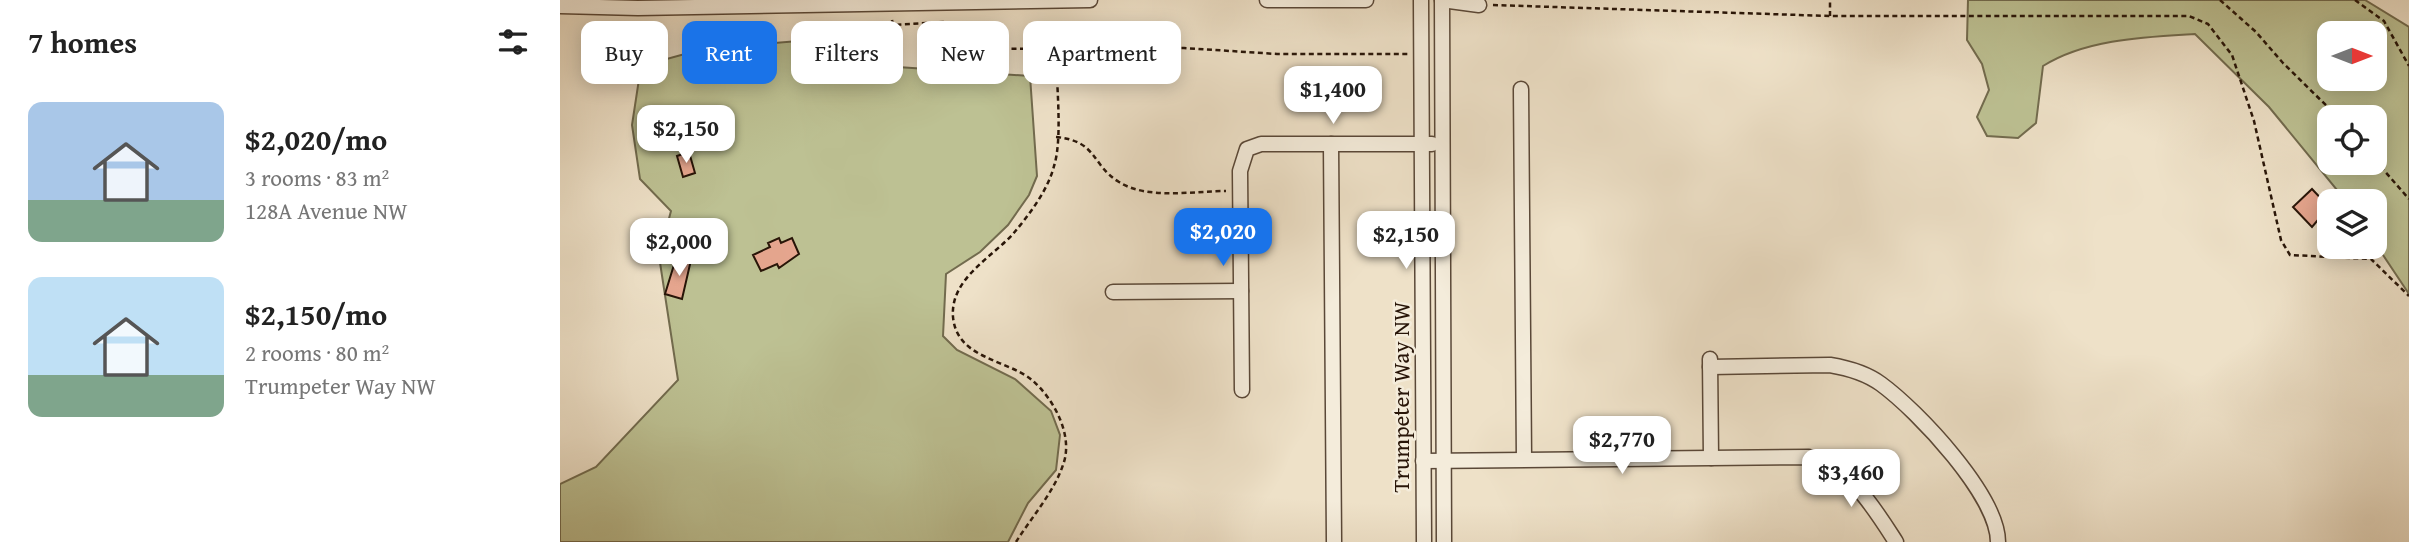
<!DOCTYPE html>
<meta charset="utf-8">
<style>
body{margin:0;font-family:"Gentium Book Plus",serif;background:#f2f2f2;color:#222;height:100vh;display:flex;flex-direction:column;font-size:26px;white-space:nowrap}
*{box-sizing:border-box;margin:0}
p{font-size:23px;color:#767676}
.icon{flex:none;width:38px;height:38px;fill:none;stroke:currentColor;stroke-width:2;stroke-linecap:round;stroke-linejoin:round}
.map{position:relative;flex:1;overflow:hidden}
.sheet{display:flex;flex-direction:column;background:#fff;width:560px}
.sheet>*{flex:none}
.banner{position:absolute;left:21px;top:21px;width:665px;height:63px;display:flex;gap:14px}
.needle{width:46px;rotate:90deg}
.controls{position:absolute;left:1757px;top:21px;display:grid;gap:14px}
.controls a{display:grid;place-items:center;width:70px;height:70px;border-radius:14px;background:#fff;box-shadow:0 4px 18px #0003;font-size:35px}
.price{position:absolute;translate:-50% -60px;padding:0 16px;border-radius:14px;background:#fff;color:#222;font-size:23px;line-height:46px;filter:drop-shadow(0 2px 4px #0008)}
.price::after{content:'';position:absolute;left:50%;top:42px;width:21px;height:16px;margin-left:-10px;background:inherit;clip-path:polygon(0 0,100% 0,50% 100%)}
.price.current{background:#1a73e8;color:#fff}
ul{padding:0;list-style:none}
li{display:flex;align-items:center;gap:21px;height:175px;padding:0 28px}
li span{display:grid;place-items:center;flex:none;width:196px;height:140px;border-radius:14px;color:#555}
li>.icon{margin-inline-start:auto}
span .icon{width:84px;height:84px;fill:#fffc;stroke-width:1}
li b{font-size:30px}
h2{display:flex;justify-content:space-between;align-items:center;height:84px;padding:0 28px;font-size:30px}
.tag{padding:0 24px;border-radius:14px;background:#fff;box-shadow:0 4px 18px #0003;font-size:24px;line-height:63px}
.tag.current{background:#1a73e8;color:#fff}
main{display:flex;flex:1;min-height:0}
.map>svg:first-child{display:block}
.green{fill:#bdc193;stroke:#726b4e;stroke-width:2;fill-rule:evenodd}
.building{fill:#e6a68f;stroke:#281508;stroke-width:2}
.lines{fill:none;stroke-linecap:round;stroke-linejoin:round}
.minor-casing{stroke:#5a4838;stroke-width:17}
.path{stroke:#281508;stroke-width:2.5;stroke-dasharray:5 3.5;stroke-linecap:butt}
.minor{stroke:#f4ecdb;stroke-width:14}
.labels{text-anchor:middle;stroke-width:5;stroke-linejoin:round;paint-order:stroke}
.street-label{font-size:23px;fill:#281508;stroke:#f4ecdb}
</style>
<main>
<section class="sheet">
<h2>7 homes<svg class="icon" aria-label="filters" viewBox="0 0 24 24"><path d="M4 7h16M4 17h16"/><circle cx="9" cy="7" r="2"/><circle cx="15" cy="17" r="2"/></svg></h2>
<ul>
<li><span style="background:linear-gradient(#a9c7e8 70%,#7fa58c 0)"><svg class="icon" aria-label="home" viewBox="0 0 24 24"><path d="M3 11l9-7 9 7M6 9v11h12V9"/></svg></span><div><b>$2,020/mo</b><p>3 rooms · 83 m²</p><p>128A Avenue NW</p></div></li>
<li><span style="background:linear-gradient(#bfe0f5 70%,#7fa58c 0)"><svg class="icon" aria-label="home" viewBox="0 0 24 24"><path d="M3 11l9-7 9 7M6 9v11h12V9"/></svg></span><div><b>$2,150/mo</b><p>2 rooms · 80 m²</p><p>Trumpeter Way NW</p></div></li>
</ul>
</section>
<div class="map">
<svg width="1849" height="542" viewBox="0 0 1849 542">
<rect width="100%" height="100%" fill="#eee1c8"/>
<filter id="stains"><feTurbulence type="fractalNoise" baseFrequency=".00286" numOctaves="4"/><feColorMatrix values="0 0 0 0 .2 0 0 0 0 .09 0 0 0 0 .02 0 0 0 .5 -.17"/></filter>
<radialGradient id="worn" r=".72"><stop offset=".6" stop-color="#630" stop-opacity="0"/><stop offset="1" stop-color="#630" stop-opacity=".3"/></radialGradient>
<g class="green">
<path d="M 1408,0 L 1805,0 L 1849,27 L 1849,294 L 1815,243 L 1815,201 L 1786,201 L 1709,107 L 1635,34 C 1585,37 1526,39 1483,66 L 1476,123 L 1458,138 L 1427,136 L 1417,117 L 1429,90 L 1422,64 L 1407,40 ZM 1769,33 L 1815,33 L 1815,79 L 1769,79 ZM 1769,117 L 1815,117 L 1815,163 L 1769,163 Z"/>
<path d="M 275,38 L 281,56 L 294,64 L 470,76 L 477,176 L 469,195 L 448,225 L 420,252 L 386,274 L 383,336 L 397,350 L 455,379 L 491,411 L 500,435 L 496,470 L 468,503 L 448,542 L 0,542 L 0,484 L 36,467 L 118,380 L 99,256 L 111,211 L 80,179 L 72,125 L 81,66 L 143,49 Z"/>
</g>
<g class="building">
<path d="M 129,152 L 135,173 L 123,177 L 117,156 Z"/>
<path d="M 1752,189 L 1769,207 L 1752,227 L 1733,207 Z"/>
<path d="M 105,222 L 126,228 L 121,246 L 100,240 Z"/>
<path d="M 219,238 L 221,243 L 232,238 L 239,254 L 219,268 L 217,264 L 201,271 L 193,255 L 210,247 L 208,243 Z"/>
<path d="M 117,255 L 131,260 L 122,299 L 105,294 Z"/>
</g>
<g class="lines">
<g class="minor-casing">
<g id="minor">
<path d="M 707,0 L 806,0"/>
<path d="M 861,0 L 864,542"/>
<path d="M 882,0 L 884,542"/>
<path d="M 882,0 L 919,5"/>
<path d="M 0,6 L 78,8 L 530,0"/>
<path d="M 961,89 L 964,459"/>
<path d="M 771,144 L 774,542"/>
<path d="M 553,292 L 681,291"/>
<path d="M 1150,359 L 1151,458"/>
<path d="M 1150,367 L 1270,365 C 1288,368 1306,373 1321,384 C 1358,411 1438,496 1438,542"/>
<path d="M 682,390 L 680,171 L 687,149 L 701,144 L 872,144"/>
<path d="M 863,461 L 1249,457 C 1288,464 1316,511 1336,542"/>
</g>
</g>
<g class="path">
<path d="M 1660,0 L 1696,32 L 1723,63 L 1778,117"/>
<path d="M 1795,0 L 1824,21 L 1849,66"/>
<path d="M 933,5 L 1270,16 L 1629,16 L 1648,24 L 1672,55 L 1694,121 L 1721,240 L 1730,255 L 1811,259 L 1849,296"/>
<path d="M 1270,16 L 1270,0"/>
<path d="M 332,20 L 333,25 L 385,22"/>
<path d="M 426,49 L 624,48 L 717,54 L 848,54"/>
<path d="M 496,137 C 538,141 531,165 559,182 C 587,200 634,191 666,191"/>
<path d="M 1815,160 L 1849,199"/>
<path d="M 456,542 C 471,518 494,492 503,465 C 514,436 494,399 472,380 C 446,359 397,359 393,317 C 390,279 431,258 453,234 C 469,215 488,190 494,166 C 503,138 496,81 496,49"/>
</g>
<use href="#minor" class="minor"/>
</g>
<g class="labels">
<g class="street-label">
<text transform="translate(841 397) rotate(-90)" y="8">Trumpeter Way NW</text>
</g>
</g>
<rect width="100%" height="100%" filter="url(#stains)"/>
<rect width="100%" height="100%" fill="url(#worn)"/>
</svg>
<div class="controls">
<a><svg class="needle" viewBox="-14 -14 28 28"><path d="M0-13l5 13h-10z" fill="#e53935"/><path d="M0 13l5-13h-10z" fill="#767676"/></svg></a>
<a><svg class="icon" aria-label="locate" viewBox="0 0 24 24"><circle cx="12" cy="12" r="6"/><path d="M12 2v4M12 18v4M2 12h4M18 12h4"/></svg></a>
<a><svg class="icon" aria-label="layers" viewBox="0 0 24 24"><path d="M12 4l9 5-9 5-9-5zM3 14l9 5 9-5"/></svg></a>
</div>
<b class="price" style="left:773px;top:126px">$1,400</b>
<b class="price" style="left:126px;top:165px">$2,150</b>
<b class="price current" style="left:663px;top:268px">$2,020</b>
<b class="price" style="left:846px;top:271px">$2,150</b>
<b class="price" style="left:119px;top:278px">$2,000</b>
<b class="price" style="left:1062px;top:476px">$2,770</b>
<b class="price" style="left:1291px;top:509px">$3,460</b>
<div class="banner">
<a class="tag">Buy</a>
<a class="tag current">Rent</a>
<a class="tag">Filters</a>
<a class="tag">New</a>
<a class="tag">Apartment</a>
</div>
</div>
</main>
